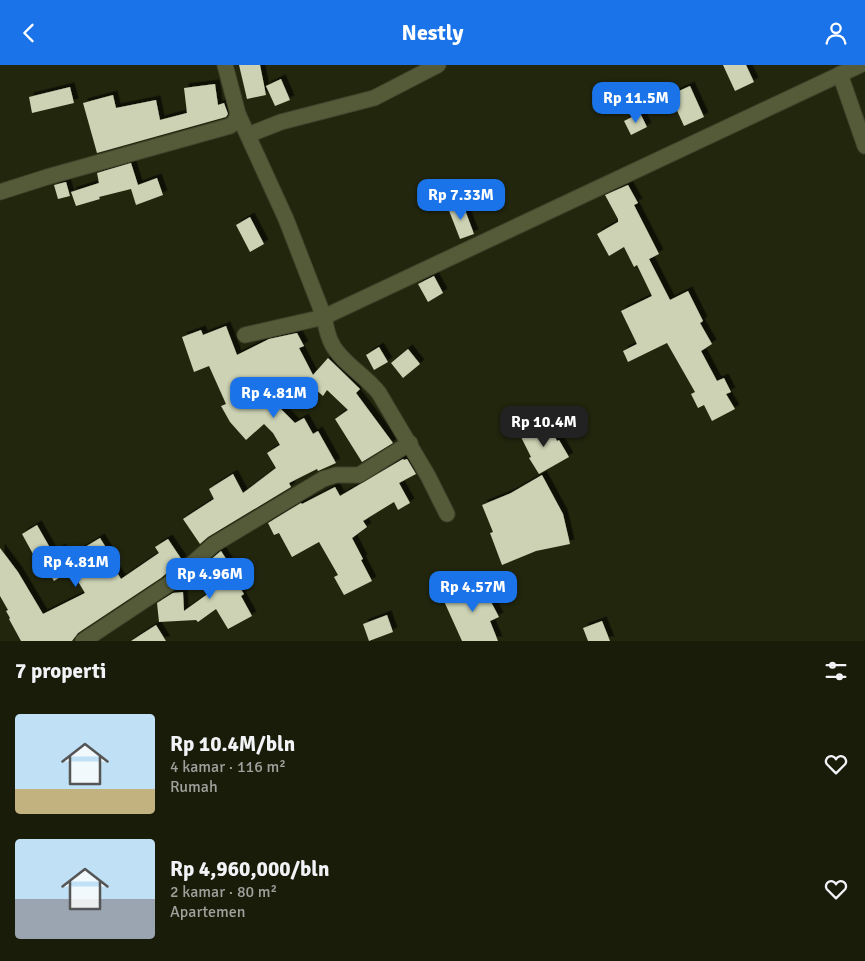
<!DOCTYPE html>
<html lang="id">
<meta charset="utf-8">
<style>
body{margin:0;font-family:Signika,sans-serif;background:#272918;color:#f1f3f6;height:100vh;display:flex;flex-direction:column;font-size:19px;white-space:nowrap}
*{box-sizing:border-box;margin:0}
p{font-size:16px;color:#9fa19c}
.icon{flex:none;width:28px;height:28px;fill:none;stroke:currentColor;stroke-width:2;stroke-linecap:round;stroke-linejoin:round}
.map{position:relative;height:576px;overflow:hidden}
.panel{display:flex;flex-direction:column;background:#1a1c0a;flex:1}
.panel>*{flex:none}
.price{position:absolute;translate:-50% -42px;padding:0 11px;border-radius:10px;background:#1a73e8;color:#fff;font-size:16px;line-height:32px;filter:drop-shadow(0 1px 2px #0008)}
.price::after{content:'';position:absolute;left:50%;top:30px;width:15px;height:11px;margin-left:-8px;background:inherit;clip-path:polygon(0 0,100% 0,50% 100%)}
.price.on{background:#222;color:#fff}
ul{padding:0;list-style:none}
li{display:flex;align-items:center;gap:15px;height:125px;padding:0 15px}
li span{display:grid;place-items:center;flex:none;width:140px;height:100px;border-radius:5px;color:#555}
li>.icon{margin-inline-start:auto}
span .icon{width:60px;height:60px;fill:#fffc;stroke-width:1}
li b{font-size:21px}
h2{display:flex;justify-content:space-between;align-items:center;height:60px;padding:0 15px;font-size:21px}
header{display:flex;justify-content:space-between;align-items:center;height:65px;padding:0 15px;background:#1a73e8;color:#fff;font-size:22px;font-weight:700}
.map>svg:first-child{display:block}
.building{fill:#ccd2b3;filter:url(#shadow)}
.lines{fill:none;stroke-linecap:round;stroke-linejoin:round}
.street-casing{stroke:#40442c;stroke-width:17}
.street{stroke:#555b38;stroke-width:15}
</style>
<header><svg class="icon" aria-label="back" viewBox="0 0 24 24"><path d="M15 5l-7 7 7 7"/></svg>Nestly<svg class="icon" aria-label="person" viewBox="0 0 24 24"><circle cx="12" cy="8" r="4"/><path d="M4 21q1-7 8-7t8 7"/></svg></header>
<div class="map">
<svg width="865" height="576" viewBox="0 0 865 576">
<defs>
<filter id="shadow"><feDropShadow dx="4.5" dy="-4.5" stdDeviation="0" flood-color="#0009"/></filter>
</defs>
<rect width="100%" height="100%" fill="#22260d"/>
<g class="building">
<path d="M 239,0 L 260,0 L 266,30 L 247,34 Z"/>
<path d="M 723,0 L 746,0 L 754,17 L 735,26 Z"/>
<path d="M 281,14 L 290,35 L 275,41 L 266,21 Z"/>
<path d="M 215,19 L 218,40 L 224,38 L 228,49 L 226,52 L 97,88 L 83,38 L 113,30 L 116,43 L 156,35 L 160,55 L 187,48 L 184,23 Z"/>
<path d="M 690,21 L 704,52 L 684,61 L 670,30 Z"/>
<path d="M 70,22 L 74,38 L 32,48 L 29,32 Z"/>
<path d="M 640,48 L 647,62 L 631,70 L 624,56 Z"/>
<path d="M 131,98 L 138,120 L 157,113 L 163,130 L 136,140 L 131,124 L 99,132 L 100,134 L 76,141 L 71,127 L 99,118 L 97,108 Z"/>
<path d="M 66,117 L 70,131 L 58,134 L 54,120 Z"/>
<path d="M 628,120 L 638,138 L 634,140 L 659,189 L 649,194 L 670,235 L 688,226 L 703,256 L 700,258 L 712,279 L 701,286 L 717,316 L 724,313 L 731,327 L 726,329 L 735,344 L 712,356 L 704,340 L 698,343 L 691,329 L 695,327 L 667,278 L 628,297 L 623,286 L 637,279 L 621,246 L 652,231 L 637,200 L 634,202 L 624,182 L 609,191 L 597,169 L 618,157 L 618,154 L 605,130 Z"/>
<path d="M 462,137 L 474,169 L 460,174 L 448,143 Z"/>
<path d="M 250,152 L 264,179 L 250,187 L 236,160 Z"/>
<path d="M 434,211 L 443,228 L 428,237 L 418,219 Z"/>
<path d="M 226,261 L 237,290 L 269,274 L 297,268 L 304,281 L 299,283 L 313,310 L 328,293 L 360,324 L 356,328 L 393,378 L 362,397 L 335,354 L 348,345 L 327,325 L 323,331 L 303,313 L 270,333 L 295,358 L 304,353 L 313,369 L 318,366 L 336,398 L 318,406 L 317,404 L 289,418 L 291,422 L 208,472 L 200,479 L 183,454 L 214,434 L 209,424 L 233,409 L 243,428 L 276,403 L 267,388 L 280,380 L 273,368 L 264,359 L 246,375 L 230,357 L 221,341 L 226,339 L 209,301 L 194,307 L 182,272 L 201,265 L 203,270 Z"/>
<path d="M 379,282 L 388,297 L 374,305 L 366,290 Z"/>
<path d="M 408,284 L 420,299 L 403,313 L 391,298 Z"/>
<path d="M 547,356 L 557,376 L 559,375 L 569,392 L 539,409 L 529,393 L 531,392 L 520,370 Z"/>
<path d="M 403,394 L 404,395 L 407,394 L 416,409 L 399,418 L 410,438 L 398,445 L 394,437 L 363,456 L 367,462 L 352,473 L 363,494 L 361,495 L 372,516 L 344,530 L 334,512 L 338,510 L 319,477 L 292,492 L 279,468 L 274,470 L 268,458 L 301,438 L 302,439 L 335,422 L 340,431 Z"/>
<path d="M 542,410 L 563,449 L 570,479 L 536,486 L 502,500 L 490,468 L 493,467 L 482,440 L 511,428 Z"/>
<path d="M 37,460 L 53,488 L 61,483 L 67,493 L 100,473 L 110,489 L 107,491 L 121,514 L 159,488 L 155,482 L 168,474 L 182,495 L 161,513 L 78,568 L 72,576 L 21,576 L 9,554 L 10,553 L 6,546 L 8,545 L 0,531 L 0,483 L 18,507 L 43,549 L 85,528 L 71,505 L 54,516 L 37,487 L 33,489 L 22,469 Z"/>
<path d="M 221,486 L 232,503 L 229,506 L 244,529 L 241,531 L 252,551 L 228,564 L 216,544 L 198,557 L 196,555 L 159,557 L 157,538 L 173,528 L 183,527 L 184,546 L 223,518 L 209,496 Z"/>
<path d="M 486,516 L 494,533 L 490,535 L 499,552 L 490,556 L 498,576 L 462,576 L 443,534 L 459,526 L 461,528 Z"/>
<path d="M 387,550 L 393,567 L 369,576 L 363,559 Z"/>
<path d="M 602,556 L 610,576 L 588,576 L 583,563 Z"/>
<path d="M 156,560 L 166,576 L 131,576 Z"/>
</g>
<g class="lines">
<g class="street-casing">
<g id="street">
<path d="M 840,9 L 865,81"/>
<path d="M 238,49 L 286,154 L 324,252 C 326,261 327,270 332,279 C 341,297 366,311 379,328 L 428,411 L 447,449"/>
<path d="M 248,70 L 281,57 L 374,33 L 438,0"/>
<path d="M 0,127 L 47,112 L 230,61 L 235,57 L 238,49 L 225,0"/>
<path d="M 245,270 L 324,252 L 860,0"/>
<path d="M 83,576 L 169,519 L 213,480 L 323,414 L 336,410 L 359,410 L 410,378"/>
</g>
</g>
<use href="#street" class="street"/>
</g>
</svg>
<b class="price" style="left:636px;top:59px">Rp 11.5M</b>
<b class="price" style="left:461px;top:156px">Rp 7.33M</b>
<b class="price" style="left:274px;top:354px">Rp 4.81M</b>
<b class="price on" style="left:544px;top:383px">Rp 10.4M</b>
<b class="price" style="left:76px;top:523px">Rp 4.81M</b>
<b class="price" style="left:210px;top:535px">Rp 4.96M</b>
<b class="price" style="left:473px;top:548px">Rp 4.57M</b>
</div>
<section class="panel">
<h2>7 properti<svg class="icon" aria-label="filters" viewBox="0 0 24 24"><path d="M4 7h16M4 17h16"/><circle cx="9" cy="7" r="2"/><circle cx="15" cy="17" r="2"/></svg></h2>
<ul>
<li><span style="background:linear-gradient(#bfe0f5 75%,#c2b280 0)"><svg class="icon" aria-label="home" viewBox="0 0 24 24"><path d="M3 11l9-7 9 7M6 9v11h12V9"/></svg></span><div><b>Rp 10.4M/bln</b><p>4 kamar · 116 m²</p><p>Rumah</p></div><svg class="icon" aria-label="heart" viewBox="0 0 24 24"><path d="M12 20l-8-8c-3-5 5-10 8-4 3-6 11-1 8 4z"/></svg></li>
<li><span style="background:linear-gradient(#bfe0f5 60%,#9aa5b1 0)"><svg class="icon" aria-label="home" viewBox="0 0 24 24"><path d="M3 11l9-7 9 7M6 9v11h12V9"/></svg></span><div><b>Rp 4,960,000/bln</b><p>2 kamar · 80 m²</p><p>Apartemen</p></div><svg class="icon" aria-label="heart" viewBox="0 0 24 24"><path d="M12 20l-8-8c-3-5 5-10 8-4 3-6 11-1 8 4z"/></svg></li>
</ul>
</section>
